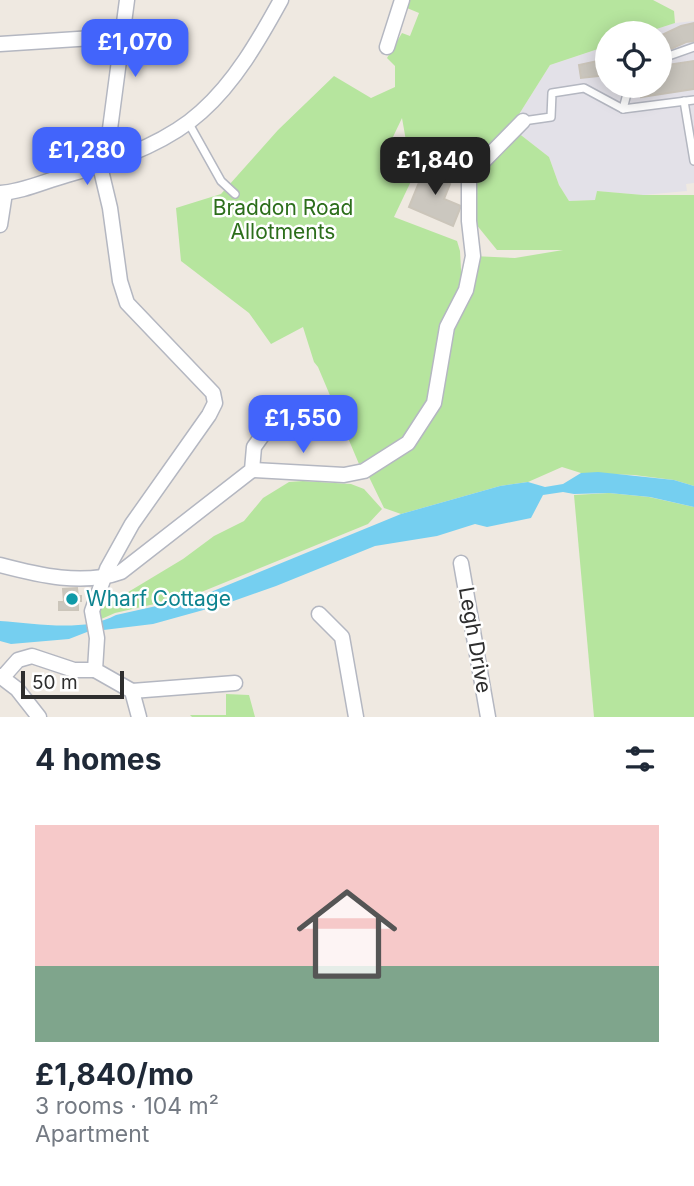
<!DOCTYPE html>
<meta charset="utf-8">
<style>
body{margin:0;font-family:Inter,sans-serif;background:#f2f2f3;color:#1f2937;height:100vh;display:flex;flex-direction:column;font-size:26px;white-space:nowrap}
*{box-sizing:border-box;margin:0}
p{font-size:23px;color:#747a83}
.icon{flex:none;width:38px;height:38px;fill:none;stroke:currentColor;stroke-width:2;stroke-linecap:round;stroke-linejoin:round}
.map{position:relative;height:717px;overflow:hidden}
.sheet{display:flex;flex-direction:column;background:#fff;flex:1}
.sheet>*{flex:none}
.fabs{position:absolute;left:595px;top:21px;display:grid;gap:14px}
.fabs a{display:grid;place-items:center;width:77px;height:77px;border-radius:50%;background:#fff;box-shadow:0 4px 18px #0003;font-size:35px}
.scale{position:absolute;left:21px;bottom:18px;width:103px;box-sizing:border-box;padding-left:7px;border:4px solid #2e2e2e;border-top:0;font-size:19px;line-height:24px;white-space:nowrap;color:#2e2e2e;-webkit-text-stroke:5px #fff;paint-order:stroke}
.price{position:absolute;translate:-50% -60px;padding:0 16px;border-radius:14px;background:#4264fb;color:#fff;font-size:23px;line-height:46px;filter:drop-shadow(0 2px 4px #0008)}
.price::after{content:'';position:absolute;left:50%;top:42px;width:21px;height:16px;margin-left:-10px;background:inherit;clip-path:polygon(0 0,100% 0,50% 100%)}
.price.current{background:#222;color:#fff}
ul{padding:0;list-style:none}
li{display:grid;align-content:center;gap:14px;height:371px;padding:0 35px}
li span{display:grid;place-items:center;height:217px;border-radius:0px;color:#555}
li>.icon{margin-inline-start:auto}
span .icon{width:126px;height:126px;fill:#fffc;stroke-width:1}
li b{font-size:30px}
h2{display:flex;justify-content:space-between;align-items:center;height:84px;padding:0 35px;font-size:30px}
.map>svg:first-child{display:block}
.industrial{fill:#e3e1e8}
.green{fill:#b6e59e;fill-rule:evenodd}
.water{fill:#75cff0}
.building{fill:#cbc7bf;stroke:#cbc5ba;stroke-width:2}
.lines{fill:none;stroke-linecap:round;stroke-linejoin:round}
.service-casing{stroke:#b4b7c1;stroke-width:10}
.minor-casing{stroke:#b4b7c1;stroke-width:17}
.service{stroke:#fff;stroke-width:7}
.minor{stroke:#fff;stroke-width:14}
.culture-dot{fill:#0f9aa8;stroke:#fff;stroke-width:2.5}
.labels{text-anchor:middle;stroke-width:5;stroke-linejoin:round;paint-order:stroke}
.park-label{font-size:21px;fill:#2c6e1b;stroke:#fff}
.culture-label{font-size:21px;fill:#0d838f;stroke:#fff;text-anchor:start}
.street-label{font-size:21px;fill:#2e2e2e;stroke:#fff}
</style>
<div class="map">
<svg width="694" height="717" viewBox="0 0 694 717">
<rect width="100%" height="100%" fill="#efe9e1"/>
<path class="industrial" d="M 694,21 L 694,183 L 686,184 L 687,191 L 643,195 L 597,191 L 596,200 L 569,201 L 559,185 L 549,157 L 511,127 L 550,65 L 607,46 L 607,86 L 660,86 L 660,33 L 644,33 L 675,23 Z"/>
<g class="green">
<path d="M 409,0 L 653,0 L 674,11 L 675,23 L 644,33 L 607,33 L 607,46 L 550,65 L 511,127 L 465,174 L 423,156 L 394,217 L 457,241 L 460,251 L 462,288 L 429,403 L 400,444 L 359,464 L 318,367 L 314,362 L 303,327 L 271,344 L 249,313 L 181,261 L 176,208 L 221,194 L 278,130 L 334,76 L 371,98 L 395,87 L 395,66 L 387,58 L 402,33 L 410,36 L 419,13 L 407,8 ZM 402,118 L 408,152 L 383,160 L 382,160 Z"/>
<path d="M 517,132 L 549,157 L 559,185 L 569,201 L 595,200 L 597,191 L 643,195 L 694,195 L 694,486 L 674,480 L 634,475 L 581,473 L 562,467 L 528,482 L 500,486 L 401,514 L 384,508 L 369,477 L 411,443 L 441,367 L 473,256 L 515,258 L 563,250 L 497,250 L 471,218 L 473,177 Z"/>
<path d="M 303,481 L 351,484 L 364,489 L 382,509 L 368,524 L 194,595 L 115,613 L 99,620 L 92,611 L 100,609 L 183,559 L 214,536 L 244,521 L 263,498 L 289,482 Z"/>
<path d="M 609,493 L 649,497 L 694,507 L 694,717 L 594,717 L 574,495 Z"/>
<path d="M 226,694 L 249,695 L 255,717 L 192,717 L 190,715 L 226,715 Z"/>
</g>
<path class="water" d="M 598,472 L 674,480 L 694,486 L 694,507 L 650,497 L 609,493 L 574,494 L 563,492 L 543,495 L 531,518 L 487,527 L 475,524 L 437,536 L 375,546 L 276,586 L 225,604 L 153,624 L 87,632 L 69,639 L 11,644 L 0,641 L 0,621 C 36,623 83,633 116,615 L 201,596 L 401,514 L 500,486 L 528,482 L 545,487 L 563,484 L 581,473 Z"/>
<g class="building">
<path d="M 694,23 L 694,41 L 686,42 L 660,54 L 660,36 L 681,26 Z"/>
<path d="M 607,59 L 607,75 L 581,78 L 579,65 Z"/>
<path d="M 694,61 L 694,89 L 641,97 L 639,86 L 660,86 L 660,66 Z"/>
<path d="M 427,163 L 445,170 L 441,180 L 450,184 L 444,199 L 461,206 L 453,226 L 409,207 Z"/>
<path d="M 77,588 L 78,596 L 81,596 L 81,601 L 78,601 L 78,610 L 59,610 L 59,602 L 64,602 L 63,589 Z"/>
</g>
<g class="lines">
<g class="service-casing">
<g id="service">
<path d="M 660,59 L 694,47"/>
<path d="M 684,101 L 694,161"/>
<path d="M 623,109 L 629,86"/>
<path d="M 523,121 L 551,117 L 552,93 L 584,88 L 623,109 L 694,100"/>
<path d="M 188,122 L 221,181 L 235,194"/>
</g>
</g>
<g class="minor-casing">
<g id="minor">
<path d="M 0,44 L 124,36"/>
<path d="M 387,47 L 402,0"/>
<path d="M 114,160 L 110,129 L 127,0"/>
<path d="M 100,166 L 110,208 L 120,281 L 127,303 L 213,393 L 215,403 L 209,415 L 132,524 L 107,569 L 92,611 L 97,638 L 95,670 L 132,691 L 139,717"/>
<path d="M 0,193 C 22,192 45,181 67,175 C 111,163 167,143 201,112 C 235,82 259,40 281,0"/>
<path d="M 0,225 L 5,193"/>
<path d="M 252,470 L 344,475 L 364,471 L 408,443 L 434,403 L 447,327 L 466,290 L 473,256 L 469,221 L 469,176 L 523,121"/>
<path d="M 461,563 L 488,717"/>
<path d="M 0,565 C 38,575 83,586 121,572 L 252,470 L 254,447 L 269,426"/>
<path d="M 319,614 L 342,637 L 356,717"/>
<path d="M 0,676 L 17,689 L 39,717"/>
<path d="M 3,677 L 18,660 L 32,656 L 74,670 L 95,670"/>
<path d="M 132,691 L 235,683"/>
</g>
</g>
<use href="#service" class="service"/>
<use href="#minor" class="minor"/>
</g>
<circle class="culture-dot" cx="72" cy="599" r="7"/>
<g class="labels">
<g class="park-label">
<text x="283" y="215">Braddon Road<tspan x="283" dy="24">Allotments</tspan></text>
</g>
<g class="culture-label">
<text x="86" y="606">Wharf Cottage</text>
</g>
<g class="street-label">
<text transform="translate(475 640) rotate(80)" y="7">Legh Drive</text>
</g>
</g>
</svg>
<div class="fabs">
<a><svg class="icon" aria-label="locate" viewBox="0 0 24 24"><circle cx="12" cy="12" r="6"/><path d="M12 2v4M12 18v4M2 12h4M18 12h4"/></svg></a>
</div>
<div class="scale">50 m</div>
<b class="price" style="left:135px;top:79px">£1,070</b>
<b class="price" style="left:87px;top:187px">£1,280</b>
<b class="price current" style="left:435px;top:197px">£1,840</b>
<b class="price" style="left:303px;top:455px">£1,550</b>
</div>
<section class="sheet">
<h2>4 homes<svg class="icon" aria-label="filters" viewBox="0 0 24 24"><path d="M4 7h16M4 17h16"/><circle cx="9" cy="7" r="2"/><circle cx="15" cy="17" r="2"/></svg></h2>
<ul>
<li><span style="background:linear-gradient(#f6c9c9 65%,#7fa58c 0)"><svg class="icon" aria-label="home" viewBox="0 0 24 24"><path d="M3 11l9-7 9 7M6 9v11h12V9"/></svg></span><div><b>£1,840/mo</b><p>3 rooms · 104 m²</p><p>Apartment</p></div></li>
</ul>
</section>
